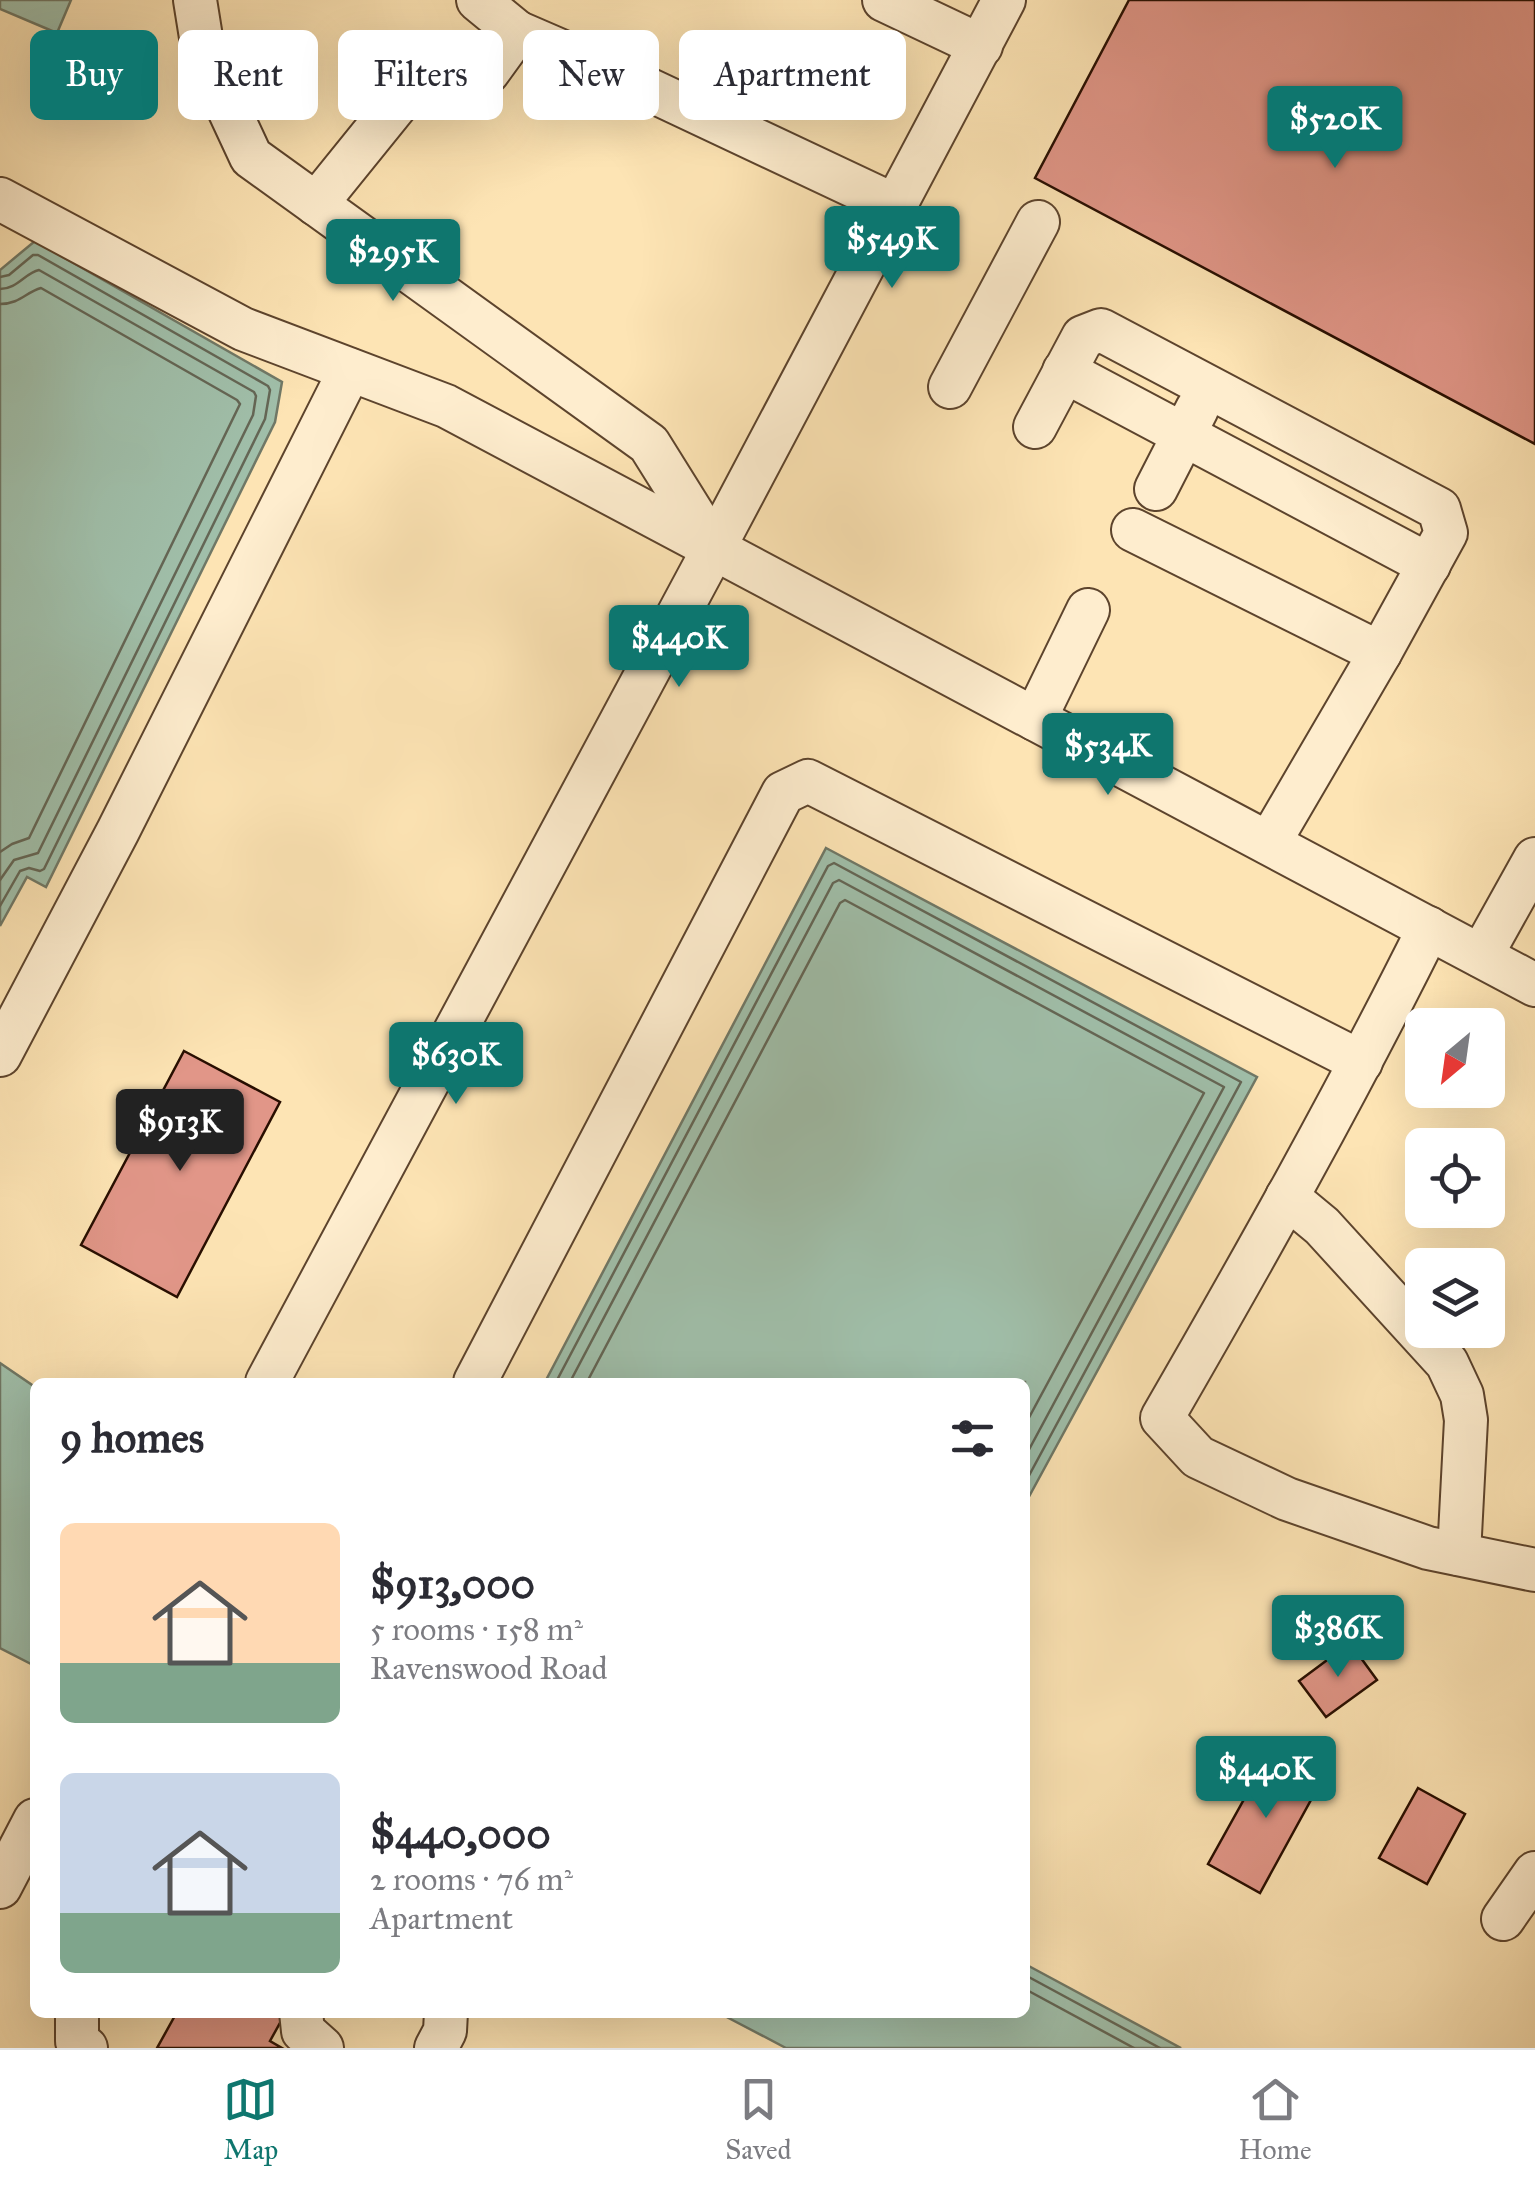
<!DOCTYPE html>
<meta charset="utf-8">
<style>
body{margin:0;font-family:"IM FELL Great Primer",serif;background:#f7f7f7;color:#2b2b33;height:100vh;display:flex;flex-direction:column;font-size:38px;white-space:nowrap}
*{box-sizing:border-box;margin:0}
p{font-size:32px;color:#7c7c81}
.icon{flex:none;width:55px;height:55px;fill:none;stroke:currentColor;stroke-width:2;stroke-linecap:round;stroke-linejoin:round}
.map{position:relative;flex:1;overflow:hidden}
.details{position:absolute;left:30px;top:1378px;width:1000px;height:640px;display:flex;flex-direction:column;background:#fff;border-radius:15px;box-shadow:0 10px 40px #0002}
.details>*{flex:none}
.hud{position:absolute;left:30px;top:30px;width:1000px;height:90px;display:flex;gap:20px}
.needle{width:65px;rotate:209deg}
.buttons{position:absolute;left:1405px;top:1008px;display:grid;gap:20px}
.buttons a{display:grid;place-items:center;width:100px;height:100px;border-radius:15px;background:#fff;box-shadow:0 10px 40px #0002;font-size:50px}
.price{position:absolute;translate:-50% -85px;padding:0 22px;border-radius:10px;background:#0f766e;color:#fff;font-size:32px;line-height:65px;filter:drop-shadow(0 2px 5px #0008)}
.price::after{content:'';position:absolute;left:50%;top:60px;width:30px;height:22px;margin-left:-15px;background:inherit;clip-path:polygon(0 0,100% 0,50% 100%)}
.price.current{background:#222;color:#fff}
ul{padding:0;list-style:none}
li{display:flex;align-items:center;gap:30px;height:250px;padding:0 30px}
li span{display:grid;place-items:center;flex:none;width:280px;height:200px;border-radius:15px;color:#555}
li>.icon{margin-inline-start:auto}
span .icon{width:120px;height:120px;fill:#fffc;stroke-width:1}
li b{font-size:42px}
h2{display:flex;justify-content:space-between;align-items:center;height:120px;padding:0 30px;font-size:42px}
.tag{padding:0 35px;border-radius:15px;background:#fff;box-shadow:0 10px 40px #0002;font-size:35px;line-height:90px}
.tag.current{background:#0f766e;color:#fff}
.dock{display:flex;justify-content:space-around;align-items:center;height:140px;border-top:2px solid #e1e1e2;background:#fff;font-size:28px;color:#7c7c81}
.dock a{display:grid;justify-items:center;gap:5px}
.dock .current{color:#0f766e}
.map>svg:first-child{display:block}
.water{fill:#a0bfaa;stroke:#707866;stroke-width:2.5}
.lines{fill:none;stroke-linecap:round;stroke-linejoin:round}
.shore{stroke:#646655;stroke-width:2.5}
.building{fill:#e19688;stroke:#280e00;stroke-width:2.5}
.minor-casing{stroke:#5d442d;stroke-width:46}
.minor{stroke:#feedce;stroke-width:42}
</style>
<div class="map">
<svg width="1535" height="2048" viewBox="0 0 1535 2048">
<rect width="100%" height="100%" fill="#fde4b4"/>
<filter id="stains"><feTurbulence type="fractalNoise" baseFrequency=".002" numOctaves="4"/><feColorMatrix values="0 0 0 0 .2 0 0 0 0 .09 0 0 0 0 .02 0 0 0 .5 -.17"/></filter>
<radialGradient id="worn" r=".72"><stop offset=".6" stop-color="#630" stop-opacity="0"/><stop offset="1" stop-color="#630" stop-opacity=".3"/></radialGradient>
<g class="water">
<path d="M 0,0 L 71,0 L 57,33 L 0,9 Z"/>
<path d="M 35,241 L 282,382 L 275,422 L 46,887 L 27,877 L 0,926 L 0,270 Z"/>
<path d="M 826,848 L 1257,1077 L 1025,1504 L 1025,1382 L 545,1382 Z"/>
<path d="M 0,1363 L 35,1387 L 35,1666 L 0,1648 Z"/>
<path d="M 1025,1964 L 1181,2048 L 786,2048 L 719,2013 L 1025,2012 Z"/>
</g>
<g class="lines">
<g class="shore">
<path d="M 0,277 L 9,275 L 33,255 L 38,255 L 268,386 L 270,390 L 265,419 L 44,869 L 40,871 L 29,868 L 20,871 L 0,906"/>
<path d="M 0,289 C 17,289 25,273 39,270 L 254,392 L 256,396 L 253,415 L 38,853 L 14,860 L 0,880"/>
<path d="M 0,304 C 20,304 26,292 41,288 L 237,400 L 240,404 L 29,838 L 12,844 L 0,852"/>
<path d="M 556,1382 L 828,866 L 834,863 L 1241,1082 L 1025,1483"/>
<path d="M 570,1382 L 833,883 L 839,880 L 1224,1087 L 1025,1457"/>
<path d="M 587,1382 L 840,903 L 845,900 L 1204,1093 L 1025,1425"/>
<path d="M 1025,1975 L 1160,2048"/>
<path d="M 1025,1989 L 1134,2048"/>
</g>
</g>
<g class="building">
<path d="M 1129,0 L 1535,0 L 1535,444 L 1035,178 Z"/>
<path d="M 184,1051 L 280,1102 L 177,1297 L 81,1245 Z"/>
<path d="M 1350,1643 L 1377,1680 L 1326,1717 L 1299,1681 Z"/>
<path d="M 1272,1749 L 1323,1778 L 1260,1893 L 1208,1864 Z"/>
<path d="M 1418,1788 L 1465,1814 L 1427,1884 L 1379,1858 Z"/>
<path d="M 177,2012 L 286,2012 L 270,2041 L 282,2048 L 157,2048 Z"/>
</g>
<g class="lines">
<g class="minor-casing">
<g id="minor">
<path d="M 195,0 L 204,56 L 251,157 L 649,444 L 714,548"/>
<path d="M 884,0 L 981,46"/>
<path d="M 517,32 L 635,83 L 896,206"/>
<path d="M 0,199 L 243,329 L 446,406 L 1535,985"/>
<path d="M 316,204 L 409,89 L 488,72 L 517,32 L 478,0"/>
<path d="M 1064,371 L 1429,565"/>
<path d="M 950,387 L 1038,222"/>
<path d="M 1035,427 L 1083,337 L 1101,330 L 1439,509 L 1446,533 L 1380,653"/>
<path d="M 1156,489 L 1197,409"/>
<path d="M 1133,530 L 1380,653 L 1269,843"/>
<path d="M 1035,719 L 1088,610"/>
<path d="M 1429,928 C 1346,1095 1255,1257 1162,1418 L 1198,1457 L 1287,1499 L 1428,1548 L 1535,1570"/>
<path d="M 1481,956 L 1535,859"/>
<path d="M 0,1055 L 118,831 L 350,370"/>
<path d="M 1287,1197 L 1322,1226 L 1447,1363 L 1462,1395 L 1466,1420 L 1459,1554"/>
<path d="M 267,1382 L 714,548 L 1004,0"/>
<path d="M 475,1382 L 783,793 L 808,781 L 1361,1062"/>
<path d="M 0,1887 L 35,1820"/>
<path d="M 1503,1919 L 1535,1873"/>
<path d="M 77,2012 L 77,2041 L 86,2048"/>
<path d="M 301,2012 L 303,2031 L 322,2048"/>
<path d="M 436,2048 L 445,2031 L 446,2012"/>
</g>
</g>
<use href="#minor" class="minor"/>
</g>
<rect width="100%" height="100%" filter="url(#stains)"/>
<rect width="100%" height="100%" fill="url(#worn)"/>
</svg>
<div class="buttons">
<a><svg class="needle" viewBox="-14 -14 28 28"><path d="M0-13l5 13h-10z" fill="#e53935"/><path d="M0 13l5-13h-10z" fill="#7c7c81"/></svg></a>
<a><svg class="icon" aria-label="locate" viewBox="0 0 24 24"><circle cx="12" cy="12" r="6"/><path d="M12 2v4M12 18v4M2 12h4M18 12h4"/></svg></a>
<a><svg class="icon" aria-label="layers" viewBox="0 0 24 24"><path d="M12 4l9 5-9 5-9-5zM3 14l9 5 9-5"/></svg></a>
</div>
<b class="price" style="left:1335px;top:171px">$520K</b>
<b class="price" style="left:892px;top:291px">$549K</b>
<b class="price" style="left:393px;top:304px">$295K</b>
<b class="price" style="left:679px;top:690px">$440K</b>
<b class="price" style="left:1108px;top:798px">$534K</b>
<b class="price" style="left:456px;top:1107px">$630K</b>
<b class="price current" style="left:180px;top:1174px">$913K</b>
<b class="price" style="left:1338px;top:1680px">$386K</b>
<b class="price" style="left:1266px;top:1821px">$440K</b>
<div class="hud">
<a class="tag current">Buy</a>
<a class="tag">Rent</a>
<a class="tag">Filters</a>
<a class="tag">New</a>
<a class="tag">Apartment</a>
</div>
<section class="details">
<h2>9 homes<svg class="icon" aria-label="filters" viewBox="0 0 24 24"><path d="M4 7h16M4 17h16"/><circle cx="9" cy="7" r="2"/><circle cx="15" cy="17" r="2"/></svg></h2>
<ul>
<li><span style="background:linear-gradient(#ffd9b3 70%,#7fa58c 0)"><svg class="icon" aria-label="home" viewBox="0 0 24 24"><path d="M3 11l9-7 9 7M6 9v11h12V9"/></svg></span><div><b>$913,000</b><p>5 rooms · 158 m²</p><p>Ravenswood Road</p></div></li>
<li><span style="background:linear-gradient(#c9d6e8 70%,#7fa58c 0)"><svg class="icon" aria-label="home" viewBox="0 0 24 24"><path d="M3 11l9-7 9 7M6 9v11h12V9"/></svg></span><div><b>$440,000</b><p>2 rooms · 76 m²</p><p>Apartment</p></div></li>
</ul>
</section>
</div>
<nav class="dock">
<a class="current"><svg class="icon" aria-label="map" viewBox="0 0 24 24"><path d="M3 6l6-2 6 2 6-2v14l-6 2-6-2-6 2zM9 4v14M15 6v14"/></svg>Map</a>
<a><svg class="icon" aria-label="saved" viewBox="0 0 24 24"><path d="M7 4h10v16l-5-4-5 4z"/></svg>Saved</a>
<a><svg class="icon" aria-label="home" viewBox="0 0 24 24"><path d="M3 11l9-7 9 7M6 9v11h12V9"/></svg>Home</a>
</nav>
